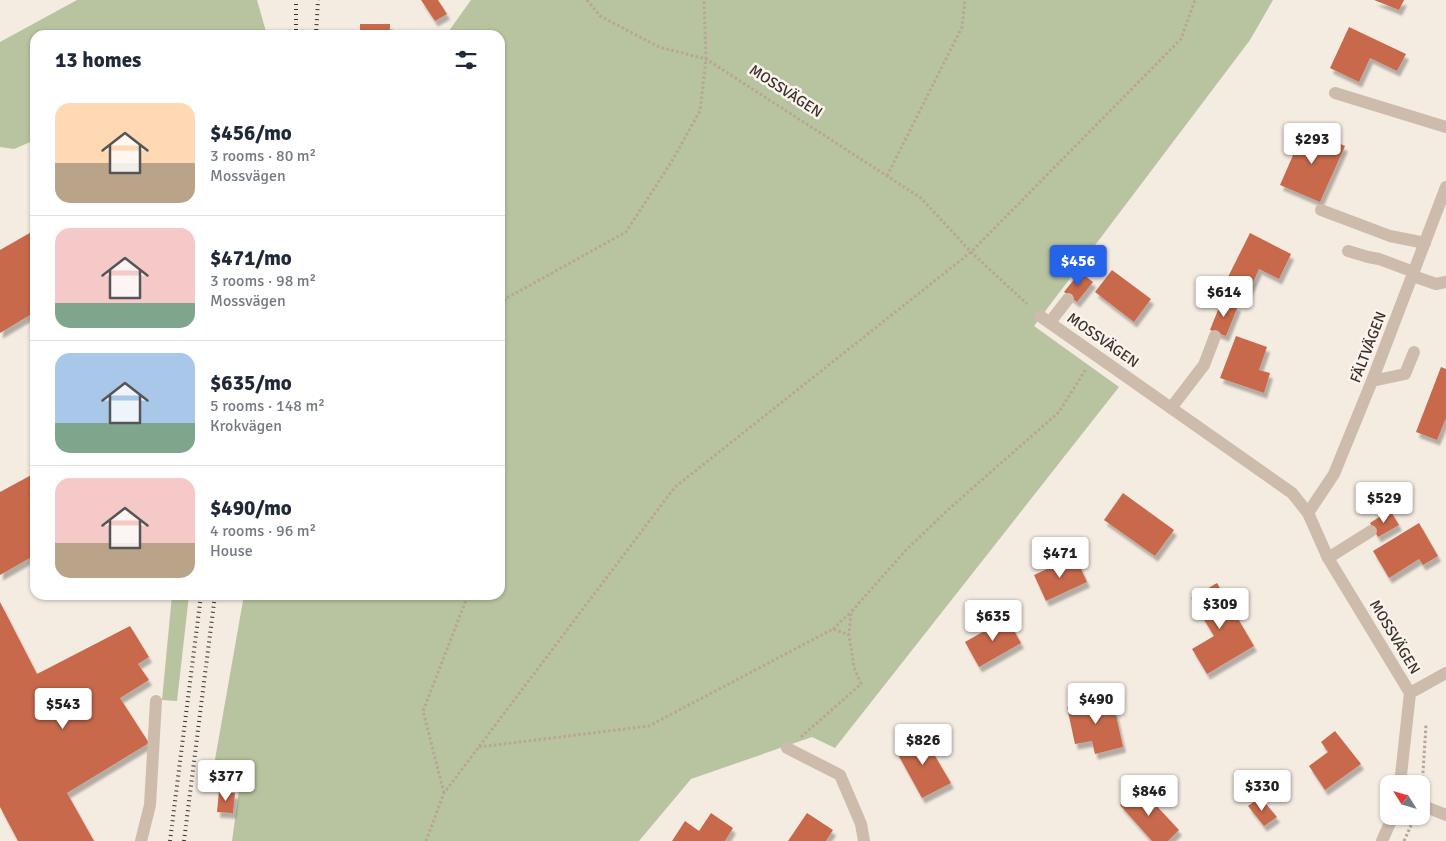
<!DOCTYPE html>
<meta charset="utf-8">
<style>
body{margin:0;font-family:Signika,sans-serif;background:#f6f6f7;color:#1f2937;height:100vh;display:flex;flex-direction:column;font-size:19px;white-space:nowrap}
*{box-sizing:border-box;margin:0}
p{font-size:16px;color:#747a83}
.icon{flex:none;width:28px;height:28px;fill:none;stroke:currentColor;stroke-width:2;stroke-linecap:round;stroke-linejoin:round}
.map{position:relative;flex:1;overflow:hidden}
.side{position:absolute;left:30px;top:30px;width:475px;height:570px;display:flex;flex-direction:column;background:#fff;border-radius:15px;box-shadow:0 1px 4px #0004}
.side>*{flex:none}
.needle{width:32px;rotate:307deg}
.controls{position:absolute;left:1380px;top:775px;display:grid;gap:10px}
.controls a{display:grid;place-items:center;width:50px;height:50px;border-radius:10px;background:#fff;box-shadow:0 1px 4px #0004;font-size:25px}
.price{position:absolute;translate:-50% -42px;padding:0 11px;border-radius:5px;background:#fff;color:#222;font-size:16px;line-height:32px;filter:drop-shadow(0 1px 2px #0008)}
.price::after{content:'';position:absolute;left:50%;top:30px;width:15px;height:11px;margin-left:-8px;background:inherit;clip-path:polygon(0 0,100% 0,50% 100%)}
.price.selected{background:#2563eb;color:#fff}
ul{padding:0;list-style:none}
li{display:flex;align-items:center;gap:15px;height:125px;padding:0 25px}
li+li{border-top:1px solid #e0e1e3}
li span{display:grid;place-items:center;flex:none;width:140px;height:100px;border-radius:15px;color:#555}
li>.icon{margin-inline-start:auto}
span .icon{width:60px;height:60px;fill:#fffc;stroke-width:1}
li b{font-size:21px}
h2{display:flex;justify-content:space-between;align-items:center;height:60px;padding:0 25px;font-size:21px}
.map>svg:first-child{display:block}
.green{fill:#b8c4a0}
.building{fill:#c8694b;filter:url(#shadow)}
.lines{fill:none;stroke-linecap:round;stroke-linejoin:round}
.path{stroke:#b9a596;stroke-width:3;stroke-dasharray:2.5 2.5;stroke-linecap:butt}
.minor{stroke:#cdbbac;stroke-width:12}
.rail{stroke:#3b302b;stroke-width:4;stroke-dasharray:1 4;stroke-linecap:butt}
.labels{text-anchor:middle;stroke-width:5;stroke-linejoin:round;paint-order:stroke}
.street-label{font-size:15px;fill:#3b302b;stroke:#fbf5ee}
</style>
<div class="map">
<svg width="1446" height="841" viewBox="0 0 1446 841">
<defs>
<filter id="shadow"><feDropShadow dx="3" dy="5.5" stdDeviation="1" flood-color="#0004"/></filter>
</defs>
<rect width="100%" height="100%" fill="#f4ebe1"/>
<g class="green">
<path d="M 77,0 L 257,0 L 267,35 L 35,35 L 35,140 L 14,149 L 0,147 L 0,42 Z"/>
<path d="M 471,0 L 1273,0 L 1250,40 L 1034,326 L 1119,387 L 835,748 L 812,737 L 691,779 L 639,841 L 232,841 L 241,775 L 213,771 L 244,595 L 500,595 L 500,35 L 446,35 Z"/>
<path d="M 172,595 L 189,595 L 177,701 L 162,700 Z"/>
</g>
<g class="building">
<path d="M 421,0 L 438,0 L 447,14 L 435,21 Z"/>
<path d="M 1374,0 L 1404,0 L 1399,10 Z"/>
<rect x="360" y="24" width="30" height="11"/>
<path d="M 1349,27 L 1406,54 L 1397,71 L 1370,58 L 1359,82 L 1330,68 Z"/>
<path d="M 1305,128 L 1345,146 L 1320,202 L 1280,185 Z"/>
<path d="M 35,230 L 35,312 L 0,333 L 0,250 Z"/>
<path d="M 1250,233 L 1291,254 L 1279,279 L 1259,269 L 1247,296 L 1224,285 Z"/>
<path d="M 1112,270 L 1151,299 L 1134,322 L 1095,292 Z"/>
<path d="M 1080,272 L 1093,282 L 1077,302 L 1064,292 Z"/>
<path d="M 1222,300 L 1238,306 L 1226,336 L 1210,330 Z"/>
<path d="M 1236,336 L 1267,347 L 1259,370 L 1270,373 L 1264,393 L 1220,378 Z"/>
<path d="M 1441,367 L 1446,369 L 1446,418 L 1437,440 L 1416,432 Z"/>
<path d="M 35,473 L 35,555 L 0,575 L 0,492 Z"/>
<path d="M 1123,493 L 1174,530 L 1155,556 L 1104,520 Z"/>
<path d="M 1390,510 L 1399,525 L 1378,537 L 1370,523 Z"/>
<path d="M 1419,523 L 1438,556 L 1423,565 L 1419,559 L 1389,578 L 1373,551 Z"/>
<path d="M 1075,556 L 1087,582 L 1046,601 L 1034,575 Z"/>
<path d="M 1217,583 L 1254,646 L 1207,674 L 1192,649 L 1214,636 L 1191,598 Z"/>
<path d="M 0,602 L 37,674 L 130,626 L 149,657 L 138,664 L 149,680 L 120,698 L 149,743 L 67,793 L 94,841 L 18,841 L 0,807 Z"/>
<path d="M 1007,618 L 1021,643 L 979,667 L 965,642 Z"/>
<path d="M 1112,697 L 1123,747 L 1095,754 L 1092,741 L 1075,744 L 1067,707 Z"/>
<path d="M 1335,731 L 1361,764 L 1325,790 L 1309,766 L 1328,752 L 1321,742 Z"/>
<path d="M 922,734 L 951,783 L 922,798 L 895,749 Z"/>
<path d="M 1139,787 L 1179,830 L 1168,841 L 1152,841 L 1120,805 Z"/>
<path d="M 219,791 L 235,793 L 233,813 L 217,812 Z"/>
<path d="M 1260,797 L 1277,817 L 1264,826 L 1248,806 Z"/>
<path d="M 711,813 L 733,828 L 725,841 L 672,841 L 685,821 L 699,831 Z"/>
<path d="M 807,813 L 833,830 L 826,841 L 788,841 Z"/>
</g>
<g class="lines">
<g class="path">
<path d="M 587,0 L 600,16 L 659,47 L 706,59 L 921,198 L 971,252 L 1027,304"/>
<path d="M 887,176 L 962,27 L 965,0"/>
<path d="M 500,321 L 505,299 L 626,232 L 672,161 L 700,111 L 706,59 L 704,0"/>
<path d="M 500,488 L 503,506 L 500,513"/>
<path d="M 833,629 L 851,612"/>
<path d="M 801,737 L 861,684 L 854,667 L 849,635 L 851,612 L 907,549 L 951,507 L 1059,412 L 1086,369"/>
<path d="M 479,747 L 649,726 L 833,629 L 849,635"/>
<path d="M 1422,788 L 1426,725"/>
<path d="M 444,793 L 423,711 L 468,595"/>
<path d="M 426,841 L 444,793 L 675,487 L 971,252 L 1181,39 L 1195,0"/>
<path d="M 1404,841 L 1413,821"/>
</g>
<g class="minor">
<path d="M 1335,93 L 1446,127"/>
<path d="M 1321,210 L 1390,236 L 1425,243"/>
<path d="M 1348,251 L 1368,257 L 1379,259 L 1414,272"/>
<path d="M 1413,276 L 1436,284 L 1446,282"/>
<path d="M 1040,316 L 1292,493 L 1308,513 L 1328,558 L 1410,693"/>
<path d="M 1050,322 L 1068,299"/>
<path d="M 1372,381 L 1405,374 L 1414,352"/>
<path d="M 1171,408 L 1204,365 L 1215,336"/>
<path d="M 1308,513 L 1334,474 L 1372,381 L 1446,187"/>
<path d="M 1328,558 L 1371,531"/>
<path d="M 1410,693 L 1446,673"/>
<path d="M 787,748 L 840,775 L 861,824 L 864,841"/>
<path d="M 1400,784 L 1410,693"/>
<path d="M 1421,805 L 1446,815"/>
<path d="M 141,841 L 150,805 L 156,701"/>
<path d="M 1382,841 L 1393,816"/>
</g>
<g class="rail">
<path d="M 296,35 L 296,0"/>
<path d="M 316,35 L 318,0"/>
<path d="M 170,841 L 201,595"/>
<path d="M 184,841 L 215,595"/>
</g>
</g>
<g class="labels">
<g class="street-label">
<text transform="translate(786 91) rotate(33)" y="5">MOSSVÄGEN</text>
<text transform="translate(1103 340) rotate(35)" y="5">MOSSVÄGEN</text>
<text transform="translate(1368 347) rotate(-69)" y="5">FÄLTVÄGEN</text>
<text transform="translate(1395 637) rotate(59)" y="5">MOSSVÄGEN</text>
</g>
</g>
</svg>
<div class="controls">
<a><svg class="needle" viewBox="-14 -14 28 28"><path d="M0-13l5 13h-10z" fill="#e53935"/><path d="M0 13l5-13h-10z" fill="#747a83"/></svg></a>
</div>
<b class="price" style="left:1312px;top:165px">$293</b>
<b class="price selected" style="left:1078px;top:287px">$456</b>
<b class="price" style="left:1224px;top:318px">$614</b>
<b class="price" style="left:1384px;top:524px">$529</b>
<b class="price" style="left:1060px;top:579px">$471</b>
<b class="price" style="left:1220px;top:630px">$309</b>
<b class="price" style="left:993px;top:642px">$635</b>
<b class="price" style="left:1096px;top:725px">$490</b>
<b class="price" style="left:63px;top:730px">$543</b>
<b class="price" style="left:923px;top:766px">$826</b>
<b class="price" style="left:226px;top:802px">$377</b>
<b class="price" style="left:1262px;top:812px">$330</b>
<b class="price" style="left:1149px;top:817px">$846</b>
<section class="side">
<h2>13 homes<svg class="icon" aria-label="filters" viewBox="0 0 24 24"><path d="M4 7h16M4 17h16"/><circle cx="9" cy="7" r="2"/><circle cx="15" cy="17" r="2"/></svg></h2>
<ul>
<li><span style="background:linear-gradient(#ffd9b3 60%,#b9a48a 0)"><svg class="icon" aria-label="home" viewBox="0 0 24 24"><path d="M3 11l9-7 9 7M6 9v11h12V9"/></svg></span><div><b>$456/mo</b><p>3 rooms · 80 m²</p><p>Mossvägen</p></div></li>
<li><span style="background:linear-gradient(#f6c9c9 75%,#7fa58c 0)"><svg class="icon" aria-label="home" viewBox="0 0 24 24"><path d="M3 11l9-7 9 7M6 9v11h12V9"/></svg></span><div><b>$471/mo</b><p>3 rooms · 98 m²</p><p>Mossvägen</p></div></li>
<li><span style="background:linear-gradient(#a9c7e8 70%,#7fa58c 0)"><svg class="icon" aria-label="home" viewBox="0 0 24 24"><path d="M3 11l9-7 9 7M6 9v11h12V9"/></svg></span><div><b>$635/mo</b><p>5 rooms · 148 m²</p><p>Krokvägen</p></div></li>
<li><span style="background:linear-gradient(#f6c9c9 65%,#b9a48a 0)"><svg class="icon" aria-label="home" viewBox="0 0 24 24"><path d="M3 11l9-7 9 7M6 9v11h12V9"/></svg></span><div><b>$490/mo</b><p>4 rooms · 96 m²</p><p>House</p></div></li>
</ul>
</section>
</div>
